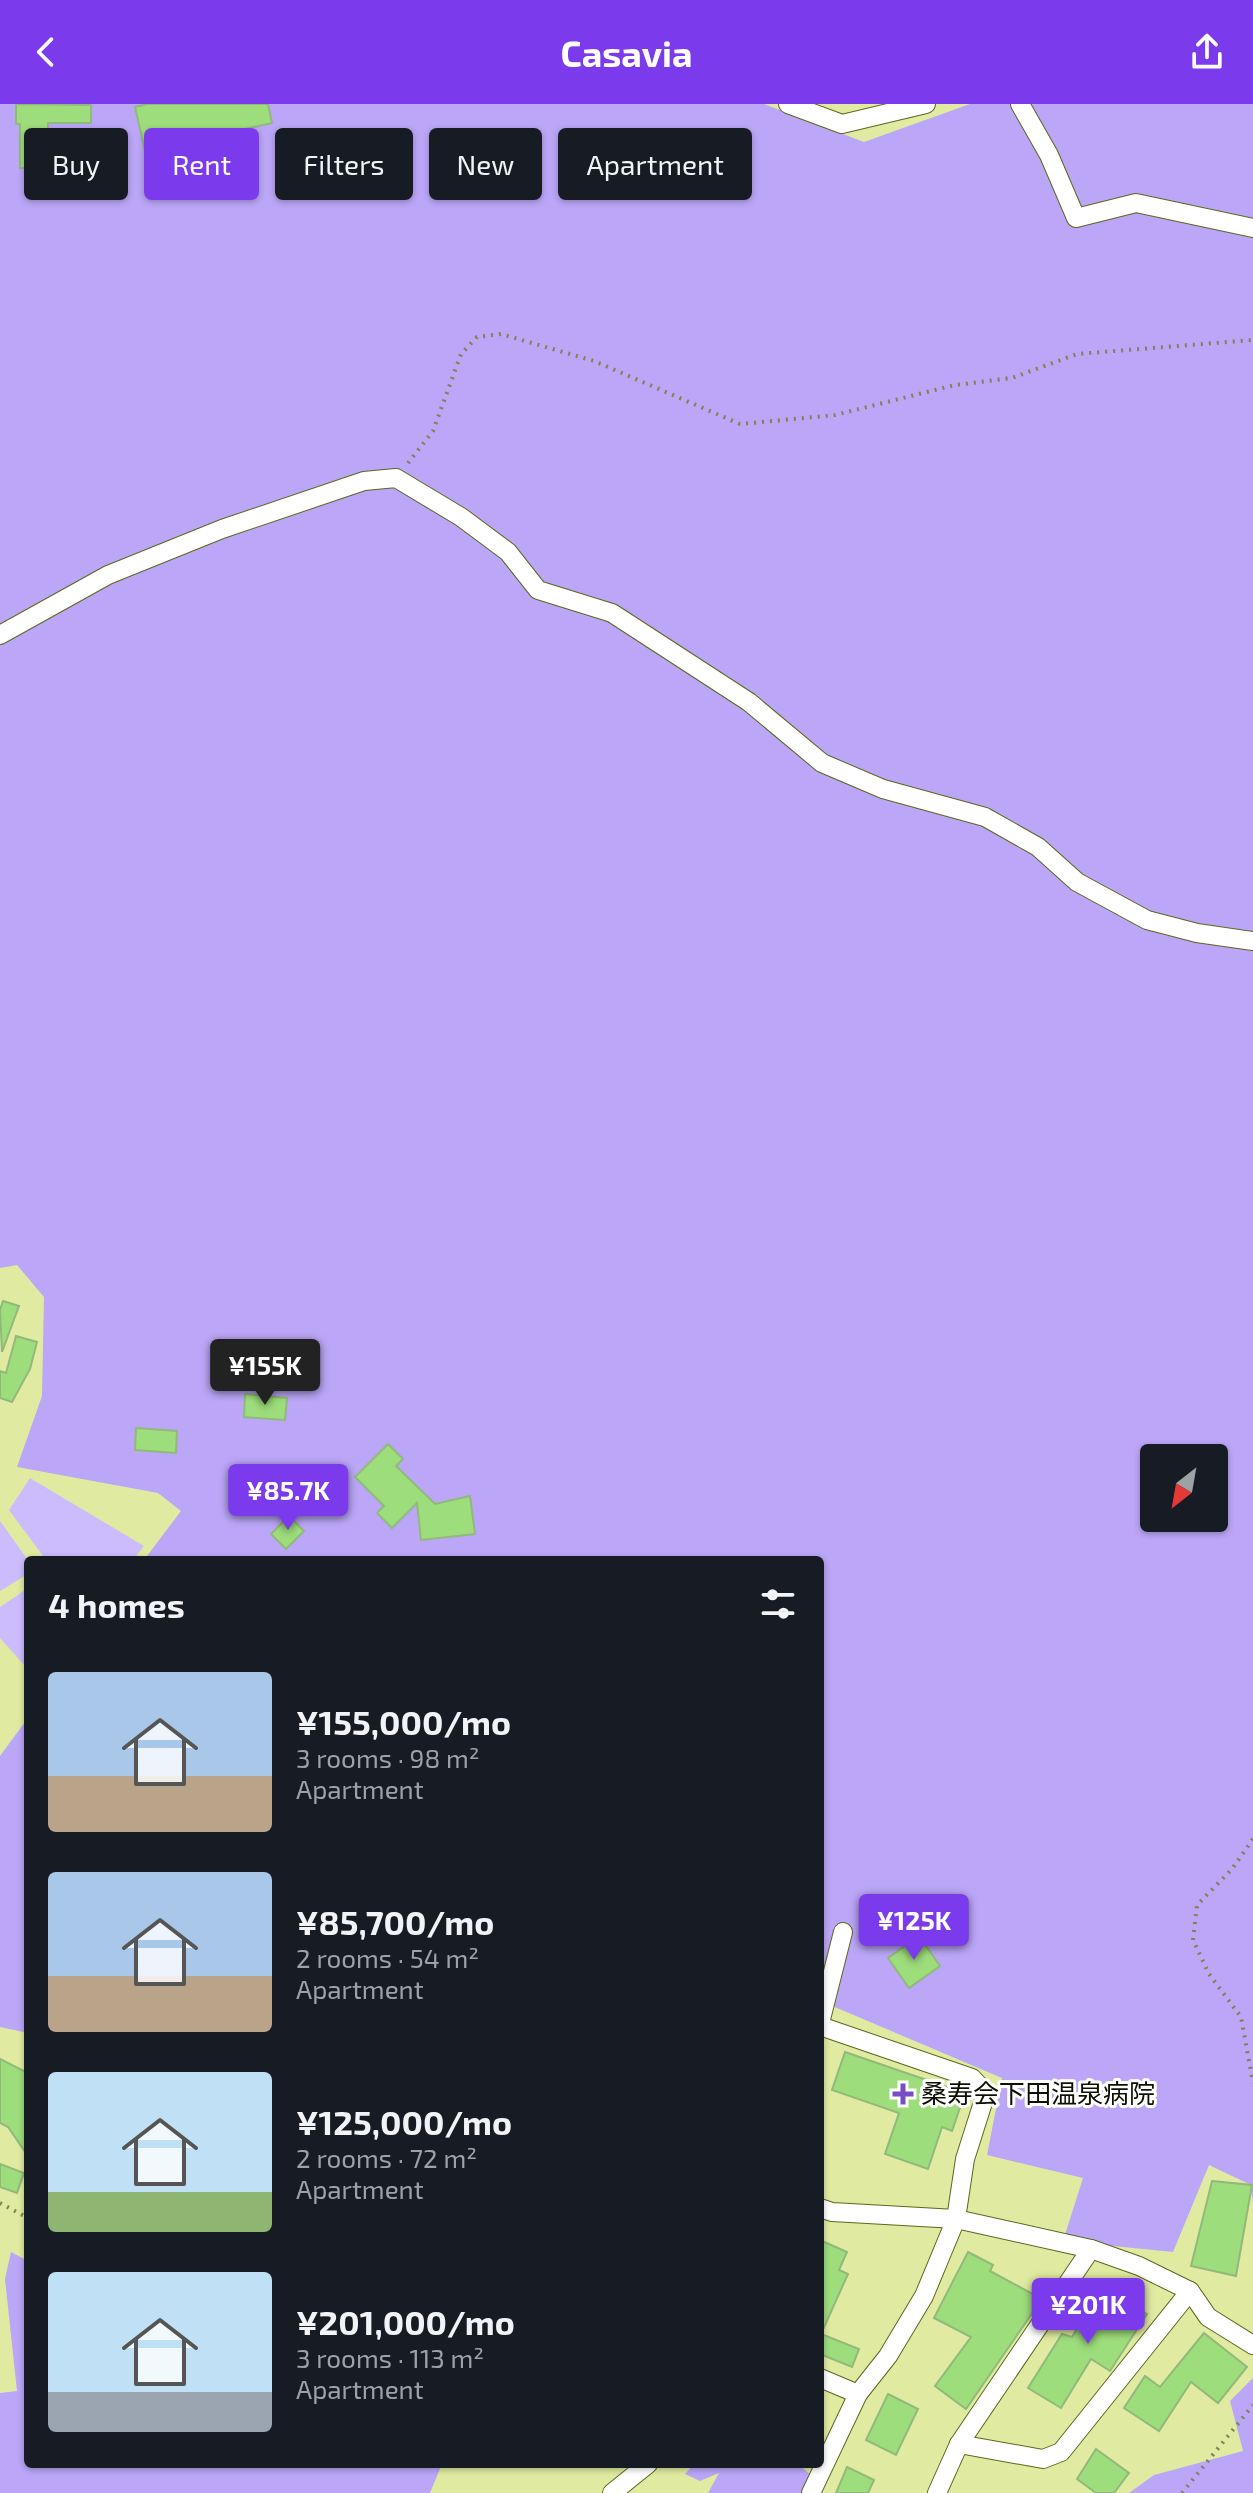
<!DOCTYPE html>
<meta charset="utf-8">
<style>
body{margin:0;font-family:"Exo 2","Noto Sans JP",sans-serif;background:#20242c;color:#f1f3f6;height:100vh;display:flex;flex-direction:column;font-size:30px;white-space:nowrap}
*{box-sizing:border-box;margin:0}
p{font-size:26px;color:#9ea1a6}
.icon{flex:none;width:44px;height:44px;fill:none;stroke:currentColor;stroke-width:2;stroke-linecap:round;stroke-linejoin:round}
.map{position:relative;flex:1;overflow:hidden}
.sheet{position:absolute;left:24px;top:1452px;width:800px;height:912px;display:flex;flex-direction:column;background:#171b24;border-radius:8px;box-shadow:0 2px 6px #0004}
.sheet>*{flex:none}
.hud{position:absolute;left:24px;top:24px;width:800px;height:72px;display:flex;gap:16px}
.needle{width:52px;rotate:211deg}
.tools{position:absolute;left:1140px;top:1340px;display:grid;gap:16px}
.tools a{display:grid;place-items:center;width:88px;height:88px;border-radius:8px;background:#171b24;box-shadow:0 2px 6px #0004;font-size:40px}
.price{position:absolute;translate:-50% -68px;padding:0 18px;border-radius:8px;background:#7c3aed;color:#fff;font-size:26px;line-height:52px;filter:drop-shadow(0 2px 4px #0008)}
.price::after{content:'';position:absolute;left:50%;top:48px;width:24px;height:18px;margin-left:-12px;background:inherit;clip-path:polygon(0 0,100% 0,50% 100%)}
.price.active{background:#222;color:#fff}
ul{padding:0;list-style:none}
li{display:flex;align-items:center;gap:24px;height:200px;padding:0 24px}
li span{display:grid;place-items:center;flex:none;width:224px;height:160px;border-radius:8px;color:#555}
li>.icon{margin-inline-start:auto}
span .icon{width:96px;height:96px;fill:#fffc;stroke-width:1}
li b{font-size:34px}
h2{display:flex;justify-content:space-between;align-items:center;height:96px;padding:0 24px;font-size:34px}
.chip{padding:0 28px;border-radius:8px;background:#171b24;box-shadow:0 2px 6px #0004;font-size:28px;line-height:72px}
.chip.active{background:#7c3aed;color:#fff}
header{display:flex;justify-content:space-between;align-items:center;height:104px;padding:0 24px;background:#7c3aed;color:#fff;font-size:36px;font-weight:700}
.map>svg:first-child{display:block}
.green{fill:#ccbcfe}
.forest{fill:#bba6f7;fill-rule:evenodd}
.building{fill:#9edd7b;stroke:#91b97c;stroke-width:2}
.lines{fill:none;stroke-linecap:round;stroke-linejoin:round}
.street-casing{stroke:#5e661d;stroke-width:20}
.path{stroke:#7d8456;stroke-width:4;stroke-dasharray:2 6;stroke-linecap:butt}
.street{stroke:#fff;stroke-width:18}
.poi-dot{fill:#774dc6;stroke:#fff;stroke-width:3}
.labels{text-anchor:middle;stroke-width:6;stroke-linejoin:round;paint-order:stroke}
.poi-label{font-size:26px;fill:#0d0f00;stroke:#fff;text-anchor:start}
</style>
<header><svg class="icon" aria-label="back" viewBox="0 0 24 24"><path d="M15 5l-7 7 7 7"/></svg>Casavia<svg class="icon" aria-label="share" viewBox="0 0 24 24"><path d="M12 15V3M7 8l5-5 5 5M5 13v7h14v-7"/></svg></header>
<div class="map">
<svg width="1253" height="2389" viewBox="0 0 1253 2389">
<rect width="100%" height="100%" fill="#e0eba1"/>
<g class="green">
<path d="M 30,1374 L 144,1442 L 133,1456 L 46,1456 L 9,1406 Z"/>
<path d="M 0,1417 L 28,1456 L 28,1470 L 0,1487 Z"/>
<path d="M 28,1484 L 28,1559 L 25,1562 L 0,1534 L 0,1503 Z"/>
</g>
<g class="forest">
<path d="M 0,0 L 764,0 L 864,38 L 970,0 L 1253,0 L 1253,2099 L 1251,2081 L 1209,2061 L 1173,2148 L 1063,2137 L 1083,2074 L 987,2051 L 1002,1974 L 830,1901 L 820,1917 L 820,1456 L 144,1456 L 181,1407 L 158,1389 L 17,1363 L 42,1292 L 44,1193 L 17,1161 L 0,1164 ZM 1154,1354 L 1214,1354 L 1214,1414 L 1154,1414 Z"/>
<path d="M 28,1614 L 28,1929 L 0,1923 L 0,1652 Z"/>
<path d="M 11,2148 L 28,2157 L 28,2360 L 442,2360 L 430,2389 L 0,2389 L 0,2289 L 17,2287 L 5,2175 Z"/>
<path d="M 1253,2274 L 1253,2389 L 1129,2389 L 1154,2371 L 1243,2347 L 1230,2297 Z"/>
<path d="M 694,2360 L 798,2360 L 811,2371 L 802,2389 L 708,2389 L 719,2369 L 700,2377 L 685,2370 Z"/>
</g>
<g class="building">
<path d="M 16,0 L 91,1 L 91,19 L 48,19 L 48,64 L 20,64 L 20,20 L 16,20 Z"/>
<path d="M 147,0 L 268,0 L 272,19 L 145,47 L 135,3 Z"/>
<path d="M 3,1197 L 19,1202 L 2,1248 L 0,1206 Z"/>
<path d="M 16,1232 L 37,1238 L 30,1265 L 12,1298 L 0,1294 L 0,1267 L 6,1269 Z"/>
<path d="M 245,1290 L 287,1294 L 285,1316 L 244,1313 Z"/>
<path d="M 136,1324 L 177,1327 L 176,1349 L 135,1346 Z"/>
<path d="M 388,1340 L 403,1355 L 396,1362 L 435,1400 L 470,1392 L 475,1430 L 421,1436 L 417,1399 L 392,1424 L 377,1409 L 384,1402 L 355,1373 Z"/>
<path d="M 289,1412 L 304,1427 L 286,1445 L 271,1430 Z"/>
<path d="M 919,1832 L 940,1862 L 909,1884 L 888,1854 Z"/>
<path d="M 845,1948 L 965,1989 L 952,2027 L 942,2023 L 928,2065 L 885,2050 L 899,2009 L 832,1986 Z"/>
<path d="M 0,1955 L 28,1969 L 28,2052 L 8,2023 L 0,2019 Z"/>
<path d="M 0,2060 L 24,2069 L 17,2089 L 0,2083 Z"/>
<path d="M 1212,2077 L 1252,2081 L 1236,2172 L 1191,2162 Z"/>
<path d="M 820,2136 L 847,2148 L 839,2166 L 848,2170 L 821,2230 L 859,2245 L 852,2263 L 820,2250 Z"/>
<path d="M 968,2148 L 993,2161 L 990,2167 L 1042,2195 L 966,2305 L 935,2282 L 971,2233 L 934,2214 Z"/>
<path d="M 1103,2182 L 1147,2210 L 1110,2267 L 1091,2255 L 1061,2304 L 1028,2284 L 1062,2230 L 1072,2233 Z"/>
<path d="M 1204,2229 L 1247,2263 L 1218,2299 L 1191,2278 L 1159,2327 L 1124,2304 L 1145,2272 L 1160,2283 Z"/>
<path d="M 888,2290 L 918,2305 L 896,2351 L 866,2336 Z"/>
<path d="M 1096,2345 L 1129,2369 L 1114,2389 L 1096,2389 L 1077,2375 Z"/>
<path d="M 847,2363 L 874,2376 L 868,2389 L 836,2389 Z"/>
</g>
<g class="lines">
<g class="street-casing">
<g id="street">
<path d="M 788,0 L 842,20 L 926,0"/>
<path d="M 1020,0 L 1049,51 L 1076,114 L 1136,99 L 1253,124"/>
<path d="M 0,531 L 108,471 L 222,425 L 364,377 L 396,374 L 461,413 L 508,448 L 538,486 L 612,509 L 749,598 L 822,659 L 883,685 L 985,713 L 1038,743 L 1077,778 L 1147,816 L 1197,829 L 1253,837"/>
<path d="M 820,1919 L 843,1828"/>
<path d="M 820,2104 L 832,2108 L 956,2115 L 1091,2145 L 1139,2162 L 1190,2187 L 1208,2213 L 1253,2241"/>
<path d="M 820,2274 L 858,2290"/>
<path d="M 959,2340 L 1043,2355 L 1061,2348 L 1190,2187"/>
<path d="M 612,2389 L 648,2360"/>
<path d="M 811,2389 L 858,2290 L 888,2252 L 924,2192 L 956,2115 L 965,2055 L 986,1989 L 972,1974 L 820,1922"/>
<path d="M 937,2389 L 959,2340 L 1091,2145"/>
</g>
</g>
<g class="path">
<path d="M 408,359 L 433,327 L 461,250 L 477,233 L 501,230 L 594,257 L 740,320 L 835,311 L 955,281 L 1012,274 L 1077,250 L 1253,236"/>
<path d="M 1253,1735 L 1232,1765 L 1197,1801 L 1193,1836 L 1209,1870 L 1241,1913 L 1253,1979"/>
<path d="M 0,2099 L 28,2114"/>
<path d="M 1182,2389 L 1253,2301"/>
</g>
<use href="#street" class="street"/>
</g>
<path class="poi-dot" d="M899 1978h8v8h8v8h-8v8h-8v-8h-8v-8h8z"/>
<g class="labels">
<g class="poi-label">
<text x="921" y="1999">桑寿会下田温泉病院</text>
</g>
</g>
</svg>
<div class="tools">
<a><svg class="needle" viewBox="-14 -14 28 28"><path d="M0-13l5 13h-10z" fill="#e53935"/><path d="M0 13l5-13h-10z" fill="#9ea1a6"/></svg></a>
</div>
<b class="price active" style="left:265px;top:1303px">¥155K</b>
<b class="price" style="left:288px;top:1428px">¥85.7K</b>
<b class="price" style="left:914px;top:1858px">¥125K</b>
<b class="price" style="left:1088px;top:2242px">¥201K</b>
<div class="hud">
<a class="chip">Buy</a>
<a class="chip active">Rent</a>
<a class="chip">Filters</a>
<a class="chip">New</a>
<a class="chip">Apartment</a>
</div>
<section class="sheet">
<h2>4 homes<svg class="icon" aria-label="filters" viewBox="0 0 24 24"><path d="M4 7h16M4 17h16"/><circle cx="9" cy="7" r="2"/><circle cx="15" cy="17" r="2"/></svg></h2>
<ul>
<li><span style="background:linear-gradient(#a9c7e8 65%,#b9a48a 0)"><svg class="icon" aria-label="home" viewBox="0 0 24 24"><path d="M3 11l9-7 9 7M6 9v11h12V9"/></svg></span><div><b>¥155,000/mo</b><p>3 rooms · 98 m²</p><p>Apartment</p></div></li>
<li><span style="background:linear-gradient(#a9c7e8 65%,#b9a48a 0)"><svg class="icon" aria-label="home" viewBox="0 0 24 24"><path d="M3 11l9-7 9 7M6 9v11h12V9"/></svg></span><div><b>¥85,700/mo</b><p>2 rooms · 54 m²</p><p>Apartment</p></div></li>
<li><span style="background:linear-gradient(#bfe0f5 75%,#8fb573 0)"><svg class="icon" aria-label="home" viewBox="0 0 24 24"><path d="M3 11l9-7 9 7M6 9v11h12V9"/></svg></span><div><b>¥125,000/mo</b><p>2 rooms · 72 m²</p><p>Apartment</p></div></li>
<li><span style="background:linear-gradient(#bfe0f5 75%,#9aa5b1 0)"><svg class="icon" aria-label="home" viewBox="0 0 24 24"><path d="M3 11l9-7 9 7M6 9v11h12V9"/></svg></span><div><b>¥201,000/mo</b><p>3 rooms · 113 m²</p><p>Apartment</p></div></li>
</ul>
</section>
</div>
